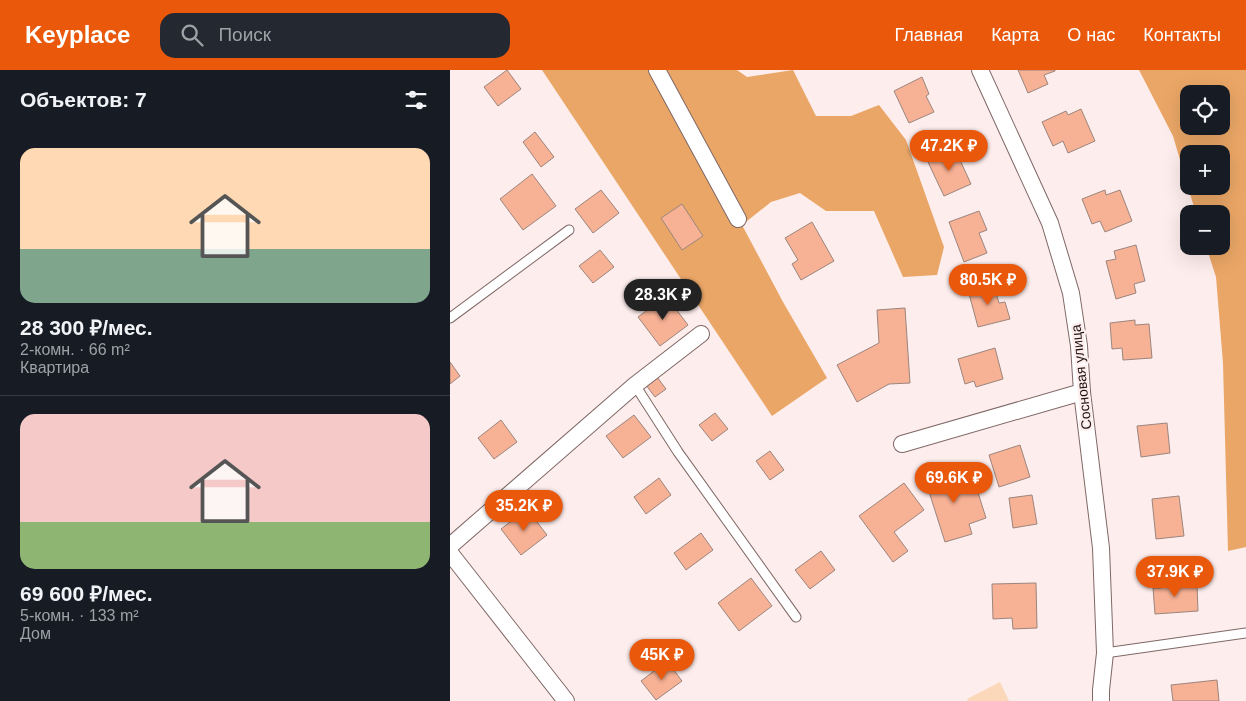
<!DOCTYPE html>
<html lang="ru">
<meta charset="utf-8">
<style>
body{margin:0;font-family:Arial,sans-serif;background:#242831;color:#f1f3f6;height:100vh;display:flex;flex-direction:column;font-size:19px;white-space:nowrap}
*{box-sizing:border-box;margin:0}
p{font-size:16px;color:#9ea1a6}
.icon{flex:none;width:28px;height:28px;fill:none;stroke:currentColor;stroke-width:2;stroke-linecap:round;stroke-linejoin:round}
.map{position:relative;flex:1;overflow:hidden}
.panel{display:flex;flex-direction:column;background:#171b24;width:450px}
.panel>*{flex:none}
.fabs{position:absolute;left:730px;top:15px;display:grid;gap:10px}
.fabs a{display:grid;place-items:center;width:50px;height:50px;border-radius:10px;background:#171b24;box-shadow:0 5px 20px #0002;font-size:25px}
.price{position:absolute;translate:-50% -42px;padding:0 11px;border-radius:18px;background:#ea580c;color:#fff;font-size:16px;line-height:32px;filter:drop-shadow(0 1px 2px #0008)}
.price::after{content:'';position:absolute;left:50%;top:30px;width:15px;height:11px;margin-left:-8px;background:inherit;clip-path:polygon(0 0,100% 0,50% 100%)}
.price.on{background:#222;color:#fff}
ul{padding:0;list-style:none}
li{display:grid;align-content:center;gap:10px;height:265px;padding:0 20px}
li+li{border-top:1px solid #363941}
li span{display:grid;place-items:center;height:155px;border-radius:15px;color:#555}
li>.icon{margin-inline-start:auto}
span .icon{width:90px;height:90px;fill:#fffc;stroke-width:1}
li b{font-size:21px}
h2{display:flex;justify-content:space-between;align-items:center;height:60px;padding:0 20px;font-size:21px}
header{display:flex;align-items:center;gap:30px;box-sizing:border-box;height:70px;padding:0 25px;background:#ea580c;color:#fff}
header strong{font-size:24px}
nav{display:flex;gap:28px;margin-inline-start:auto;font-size:18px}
.search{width:350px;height:45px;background:#242831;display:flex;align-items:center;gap:12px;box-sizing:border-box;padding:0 18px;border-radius:15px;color:#9ea1a6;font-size:19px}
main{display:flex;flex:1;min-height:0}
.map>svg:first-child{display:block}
.green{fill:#fad8b9}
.forest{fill:#eaa666;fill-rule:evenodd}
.building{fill:#f7b195;stroke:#9b857d}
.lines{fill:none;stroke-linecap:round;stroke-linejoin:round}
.lane-casing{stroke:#7f6866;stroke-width:11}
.street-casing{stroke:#7f6866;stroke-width:18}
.lane{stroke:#fff;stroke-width:9}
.street{stroke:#fff;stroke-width:16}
.labels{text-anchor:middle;stroke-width:4.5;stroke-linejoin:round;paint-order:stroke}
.street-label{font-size:14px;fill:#1c1313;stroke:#fdedec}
</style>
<header>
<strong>Keyplace</strong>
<div class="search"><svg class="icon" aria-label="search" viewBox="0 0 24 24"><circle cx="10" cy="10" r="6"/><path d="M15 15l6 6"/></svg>Поиск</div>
<nav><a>Главная</a><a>Карта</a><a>О нас</a><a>Контакты</a></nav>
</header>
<main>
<section class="panel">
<h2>Объектов: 7<svg class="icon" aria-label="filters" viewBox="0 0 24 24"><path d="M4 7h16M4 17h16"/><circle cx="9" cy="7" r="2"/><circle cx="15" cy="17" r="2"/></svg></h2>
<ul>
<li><span style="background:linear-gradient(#ffd9b3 65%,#7fa58c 0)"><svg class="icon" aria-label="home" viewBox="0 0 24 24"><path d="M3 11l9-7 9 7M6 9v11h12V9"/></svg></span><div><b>28 300 ₽/мес.</b><p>2-комн. · 66 m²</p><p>Квартира</p></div></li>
<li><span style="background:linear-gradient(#f6c9c9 70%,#8fb573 0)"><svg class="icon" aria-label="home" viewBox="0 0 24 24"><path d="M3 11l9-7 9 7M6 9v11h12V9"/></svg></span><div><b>69 600 ₽/мес.</b><p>5-комн. · 133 m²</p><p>Дом</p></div></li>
</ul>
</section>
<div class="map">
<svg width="796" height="631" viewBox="0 0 796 631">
<rect width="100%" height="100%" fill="#fdedec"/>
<path class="green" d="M 550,612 L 559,631 L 518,631 L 517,629 Z"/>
<g class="forest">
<path d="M 92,0 L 287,0 L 297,7 L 343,0 L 366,46 L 401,46 L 429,35 L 456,70 L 494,177 L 487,205 L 453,207 L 424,141 L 376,141 L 350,123 L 321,132 L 292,155 L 333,232 L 377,308 L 322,346 Z"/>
<path d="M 689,0 L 796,0 L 796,477 L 778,481 L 773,293 L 766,207 L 756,176 L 771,176 L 771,144 L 746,144 L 723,66 ZM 739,24 L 771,24 L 771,56 L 739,56 ZM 739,84 L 771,84 L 771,116 L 739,116 Z"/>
</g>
<g class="building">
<path d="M 57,0 L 71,19 L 48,36 L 34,17 Z"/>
<path d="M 568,0 L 605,0 L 605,1 L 594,5 L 598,14 L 578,23 Z"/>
<path d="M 472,7 L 479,24 L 476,26 L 484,42 L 459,53 L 444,21 Z"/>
<path d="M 631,39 L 645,71 L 618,83 L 613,71 L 603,76 L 592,52 L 616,41 L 618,45 Z"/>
<path d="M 85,62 L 104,87 L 91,97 L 73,72 Z"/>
<path d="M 504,77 L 521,114 L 494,126 L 477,90 Z"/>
<path d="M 82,104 L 106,136 L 73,160 L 50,129 Z"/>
<path d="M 151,120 L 169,143 L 143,163 L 125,139 Z"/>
<path d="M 655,120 L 656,125 L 670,120 L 682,151 L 655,162 L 650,151 L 642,154 L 632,129 Z"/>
<path d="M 232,134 L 253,166 L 232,180 L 211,148 Z"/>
<path d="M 529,141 L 537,160 L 529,163 L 537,183 L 514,192 L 499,152 Z"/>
<path d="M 362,152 L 384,191 L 351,210 L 342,194 L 348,190 L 335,168 Z"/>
<path d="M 686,175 L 695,211 L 684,214 L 686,223 L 666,229 L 656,191 L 666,189 L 664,181 Z"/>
<path d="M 150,180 L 164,197 L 143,213 L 129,196 Z"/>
<path d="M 543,213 L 549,233 L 555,232 L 560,249 L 528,257 L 518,220 Z"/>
<path d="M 216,226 L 238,255 L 210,276 L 188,247 Z"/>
<path d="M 455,238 L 460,313 L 439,314 L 407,332 L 387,295 L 429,273 L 427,240 Z"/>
<path d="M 685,250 L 685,255 L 699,254 L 702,288 L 673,290 L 672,278 L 662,279 L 660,253 Z"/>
<path d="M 545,278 L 553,309 L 526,317 L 524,311 L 515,314 L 508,289 Z"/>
<path d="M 0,292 L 10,306 L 0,314 Z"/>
<path d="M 207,307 L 216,319 L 205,327 L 196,315 Z"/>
<path d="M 265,343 L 278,359 L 262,371 L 249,355 Z"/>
<path d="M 184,345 L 201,367 L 173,388 L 156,366 Z"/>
<path d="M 51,350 L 67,372 L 44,389 L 28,368 Z"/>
<path d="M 717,353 L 720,383 L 691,387 L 687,356 Z"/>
<path d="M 570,375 L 580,407 L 549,417 L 539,385 Z"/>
<path d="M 320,381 L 334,400 L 320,410 L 306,391 Z"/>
<path d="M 501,397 L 507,416 L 524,410 L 536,448 L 519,454 L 522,464 L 495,472 L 474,406 Z"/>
<path d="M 209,408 L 221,425 L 196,444 L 184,427 Z"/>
<path d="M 454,413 L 474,440 L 444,462 L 458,481 L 443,492 L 409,446 Z"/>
<path d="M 582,425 L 587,454 L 563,458 L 559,428 Z"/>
<path d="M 729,426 L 734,466 L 706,469 L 702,429 Z"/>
<path d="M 77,439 L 97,465 L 71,485 L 51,459 Z"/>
<path d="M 251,463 L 263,480 L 236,500 L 224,483 Z"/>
<path d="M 371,481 L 385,500 L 360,519 L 345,500 Z"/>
<path d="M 301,508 L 322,536 L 289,561 L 268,533 Z"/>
<path d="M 725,508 L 725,517 L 747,515 L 748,541 L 705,544 L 703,518 L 711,518 L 710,509 Z"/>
<path d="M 586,513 L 587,558 L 563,559 L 562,548 L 543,549 L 542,514 Z"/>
<path d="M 217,591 L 232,611 L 206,630 L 191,611 Z"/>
<path d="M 767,610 L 769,631 L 723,631 L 721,615 Z"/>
</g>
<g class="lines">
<g class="lane-casing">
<g id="lane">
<path d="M 0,248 L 119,160"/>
<path d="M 185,315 L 228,382 L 346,547"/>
<path d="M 655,583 L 796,563"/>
</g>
</g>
<g class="street-casing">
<g id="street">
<path d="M 207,0 L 288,149"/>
<path d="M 530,0 L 600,153 L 621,223 L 629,276 L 632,322 L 651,478 L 655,583 L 651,620 L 651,631"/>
<path d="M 452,374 L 632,322"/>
<path d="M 0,476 L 185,315 L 251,264"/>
<path d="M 0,483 L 116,631"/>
</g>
</g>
<use href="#lane" class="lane"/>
<use href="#street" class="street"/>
</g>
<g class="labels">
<g class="street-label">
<text transform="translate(631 307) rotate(-96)" y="5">Сосновая улица</text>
</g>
</g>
</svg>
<div class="fabs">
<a><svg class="icon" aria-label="locate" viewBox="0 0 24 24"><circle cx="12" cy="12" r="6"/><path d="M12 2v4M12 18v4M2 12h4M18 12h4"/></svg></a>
<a>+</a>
<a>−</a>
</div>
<b class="price" style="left:499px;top:102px">47.2K ₽</b>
<b class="price" style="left:538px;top:236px">80.5K ₽</b>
<b class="price on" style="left:213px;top:251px">28.3K ₽</b>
<b class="price" style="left:504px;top:434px">69.6K ₽</b>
<b class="price" style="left:74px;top:462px">35.2K ₽</b>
<b class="price" style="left:725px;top:528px">37.9K ₽</b>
<b class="price" style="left:212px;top:611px">45K ₽</b>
</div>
</main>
